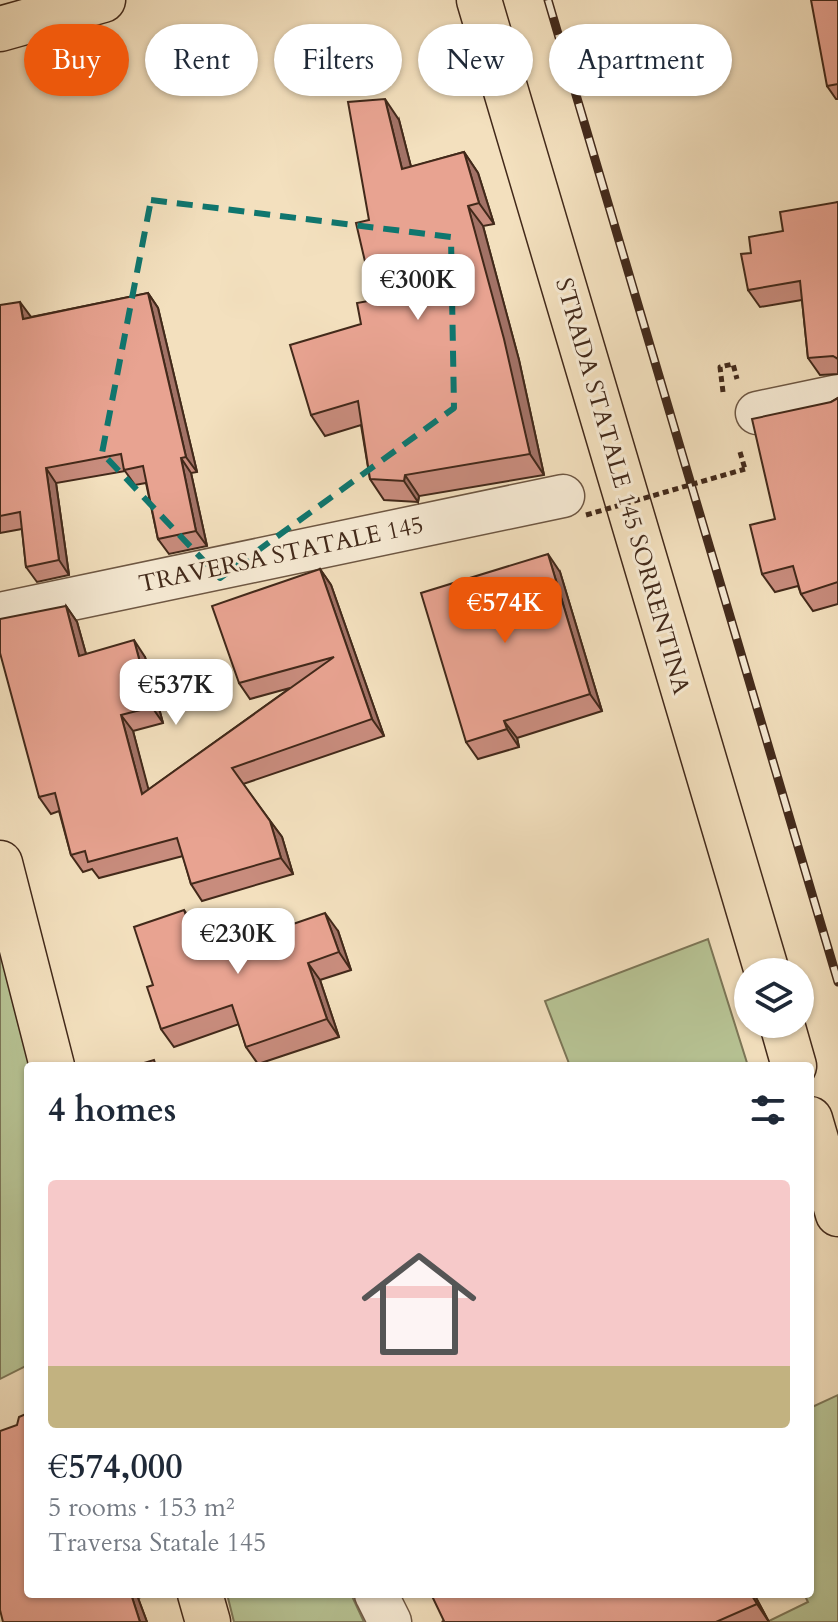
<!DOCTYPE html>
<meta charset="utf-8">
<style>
body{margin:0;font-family:Cardo,serif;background:#f6f6f7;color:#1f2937;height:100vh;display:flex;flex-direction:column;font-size:30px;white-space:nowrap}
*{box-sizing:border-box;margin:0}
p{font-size:26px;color:#747a83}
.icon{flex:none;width:44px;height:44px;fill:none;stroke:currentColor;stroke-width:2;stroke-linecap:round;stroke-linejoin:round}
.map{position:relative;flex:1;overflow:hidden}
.details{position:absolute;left:24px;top:1062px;width:790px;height:536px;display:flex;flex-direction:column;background:#fff;border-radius:8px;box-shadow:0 2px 6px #0004}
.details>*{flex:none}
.banner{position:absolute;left:24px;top:24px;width:790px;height:72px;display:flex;gap:16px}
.fabs{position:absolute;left:734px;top:958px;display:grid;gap:16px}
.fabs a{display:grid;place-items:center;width:80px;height:80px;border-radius:50%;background:#fff;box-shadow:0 2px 6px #0004;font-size:40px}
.price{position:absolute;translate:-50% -68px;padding:0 18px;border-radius:16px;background:#fff;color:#222;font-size:26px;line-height:52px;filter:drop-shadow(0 2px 4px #0008)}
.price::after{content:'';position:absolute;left:50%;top:48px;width:24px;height:18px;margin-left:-12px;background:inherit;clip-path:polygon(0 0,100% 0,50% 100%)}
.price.selected{background:#ea580c;color:#fff}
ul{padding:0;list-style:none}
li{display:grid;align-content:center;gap:16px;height:424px;padding:0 24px}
li span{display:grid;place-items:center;height:248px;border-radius:8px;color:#555}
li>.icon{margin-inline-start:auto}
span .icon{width:144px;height:144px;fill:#fffc;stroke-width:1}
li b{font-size:34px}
h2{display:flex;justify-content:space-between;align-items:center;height:96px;padding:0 24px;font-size:34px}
.pill{padding:0 28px;border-radius:36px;background:#fff;box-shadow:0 2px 6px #0004;font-size:28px;line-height:72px}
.pill.selected{background:#ea580c;color:#fff}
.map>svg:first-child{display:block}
.green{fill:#b7c394;stroke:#7c7657;stroke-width:2}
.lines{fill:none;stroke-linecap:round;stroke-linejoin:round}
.minor-casing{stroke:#6e5743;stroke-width:45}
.major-casing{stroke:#42291a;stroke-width:47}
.highway-casing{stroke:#42291a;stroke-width:47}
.path{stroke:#42291a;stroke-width:5;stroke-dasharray:6 4;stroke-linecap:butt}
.minor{stroke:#f7ebd5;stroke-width:42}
.major{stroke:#f3e0be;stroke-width:44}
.highway{stroke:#f3e0be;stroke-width:44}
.rail-casing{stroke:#42291a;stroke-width:9}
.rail{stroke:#f7ebd5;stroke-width:6;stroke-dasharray:18;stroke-linecap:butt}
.path-bridge{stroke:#42291a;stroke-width:5;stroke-dasharray:6 4;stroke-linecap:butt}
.wall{fill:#c88c7d;stroke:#42291a;stroke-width:2}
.shaded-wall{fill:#a27266;stroke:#42291a;stroke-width:2}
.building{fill:#e8a391;stroke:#42291a;stroke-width:2}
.marked{fill:none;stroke:#0f766e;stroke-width:6;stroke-dasharray:16 10;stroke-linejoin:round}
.labels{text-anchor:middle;stroke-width:6;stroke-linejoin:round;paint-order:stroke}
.street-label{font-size:24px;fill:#42291a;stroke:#f7ebd5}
</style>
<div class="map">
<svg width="838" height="1622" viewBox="0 0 838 1622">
<rect width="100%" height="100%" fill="#f3e0be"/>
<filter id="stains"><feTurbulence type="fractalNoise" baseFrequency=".0025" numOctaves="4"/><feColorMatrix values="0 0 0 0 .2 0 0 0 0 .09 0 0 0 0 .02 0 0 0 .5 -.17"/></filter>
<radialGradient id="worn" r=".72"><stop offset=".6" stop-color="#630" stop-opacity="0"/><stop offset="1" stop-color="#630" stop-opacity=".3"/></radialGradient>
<g class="green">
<path d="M 0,934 L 33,1066 L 28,1066 L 28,1365 L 0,1379 Z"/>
<path d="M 708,939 L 748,1066 L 570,1066 L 545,1001 Z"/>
<path d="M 838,1395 L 838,1622 L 767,1622 L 808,1602 L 804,1594 L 810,1594 L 810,1408 Z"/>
<path d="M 227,1594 L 351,1594 L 364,1622 L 234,1622 Z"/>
</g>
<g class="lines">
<g class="minor-casing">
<g id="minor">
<path d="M 757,413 L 838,396"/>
<path d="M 0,614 L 563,496"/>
<path d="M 376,1594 L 390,1622"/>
</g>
</g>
<g class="major-casing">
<g id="major">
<path d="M 0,29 L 103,0"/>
<path d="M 0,863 L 52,1066"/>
<path d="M 200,1594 L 208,1622"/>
</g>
</g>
<g class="highway-casing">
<g id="highway">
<path d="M 479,0 L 767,972"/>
<path d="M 782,1024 L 794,1066"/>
<path d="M 810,1119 L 838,1214"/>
</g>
</g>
<g class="path">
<path d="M 723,392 L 720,367 L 733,364 L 737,379"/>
<path d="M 740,452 L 745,469"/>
</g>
<use href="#minor" class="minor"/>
<use href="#major" class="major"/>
<use href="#highway" class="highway"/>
<g class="rail-casing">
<path id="rail" d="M 548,0 L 838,982"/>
</g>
<use href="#rail" class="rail"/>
<path class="path-bridge" d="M 586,515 L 745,469"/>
</g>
<g class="wall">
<path d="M 838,0 L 838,99 L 836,99 L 827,86 Z"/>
<path d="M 399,120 L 411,167 L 464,152 L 478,173 L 494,224 L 483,226 L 519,360 L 544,475 L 419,496 L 418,502 L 384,500 L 370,479 L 361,425 L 325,436 L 311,415 L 374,300 L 369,220 Z"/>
<path d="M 838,202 L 838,374 L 820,375 L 808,358 L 802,300 L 760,307 L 748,290 L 751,253 L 783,231 Z"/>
<path d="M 148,293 L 158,308 L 197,472 L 191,473 L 207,546 L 169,554 L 158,539 L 146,483 L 135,485 L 125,471 L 56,483 L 69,575 L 37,582 L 26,567 L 22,529 L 0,533 L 0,305 L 31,317 Z"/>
<path d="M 838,398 L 838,604 L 813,611 L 801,594 L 798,586 L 775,592 L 762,574 L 775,519 L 831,402 Z"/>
<path d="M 320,569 L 331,585 L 384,736 L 243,784 L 282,837 L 293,874 L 202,901 L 191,884 L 183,856 L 99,878 L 92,869 L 83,872 L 71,855 L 59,811 L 51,814 L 39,797 L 66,606 L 77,622 L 86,654 L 145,657 L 163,723 L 133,731 L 148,790 L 290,688 L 250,699 L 239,683 Z"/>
<path d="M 560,572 L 602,711 L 517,738 L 519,747 L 478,759 L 466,742 Z"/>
<path d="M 197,928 L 206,954 L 338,931 L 351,970 L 320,980 L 339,1037 L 258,1064 L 246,1047 L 239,1024 L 174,1047 L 161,1029 L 153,985 Z"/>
<path d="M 17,1425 L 28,1594 L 149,1594 L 138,1598 L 147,1622 L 3,1622 Z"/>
<path d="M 754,1594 L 769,1622 L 442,1622 L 444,1621 Z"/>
</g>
<g class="shaded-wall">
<path d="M 385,99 L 399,120 L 417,190 L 402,169 Z"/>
<path d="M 464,152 L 478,173 L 494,224 L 479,203 Z"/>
<path d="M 468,206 L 483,226 L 519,360 L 544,475 L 530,454 Z"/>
<path d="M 148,293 L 158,308 L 197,472 L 186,457 Z"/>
<path d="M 20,302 L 31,317 L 33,334 L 23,319 Z"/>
<path d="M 181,458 L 191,473 L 207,546 L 196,531 Z"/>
<path d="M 46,468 L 56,483 L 69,575 L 59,560 Z"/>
<path d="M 405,475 L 419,496 L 418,502 L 404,481 Z"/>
<path d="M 548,554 L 560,572 L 602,711 L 590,694 Z"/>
<path d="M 320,569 L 331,585 L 384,736 L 372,719 Z"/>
<path d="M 66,606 L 77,622 L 91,672 L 79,656 Z"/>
<path d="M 134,640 L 145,657 L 163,723 L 152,707 Z"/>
<path d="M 121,715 L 133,731 L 154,810 L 142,794 Z"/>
<path d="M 504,721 L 517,738 L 519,747 L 507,729 Z"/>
<path d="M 270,821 L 282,837 L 293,874 L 281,858 Z"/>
<path d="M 184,910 L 197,928 L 212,974 L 200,956 Z"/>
<path d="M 325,913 L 338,931 L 351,970 L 339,952 Z"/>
<path d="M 308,963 L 320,980 L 339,1037 L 327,1019 Z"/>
<path d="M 131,1594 L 136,1594 L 138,1598 L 147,1622 L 140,1622 Z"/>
<path d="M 751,1594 L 754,1594 L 769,1622 L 757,1604 Z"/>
</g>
<g class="building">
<path d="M 811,0 L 838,0 L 838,84 L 827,86 Z"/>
<path d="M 385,99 L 402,169 L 464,152 L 479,203 L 468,206 L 504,339 L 530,454 L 405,475 L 404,481 L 370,479 L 358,401 L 311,415 L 290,345 L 361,324 L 357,303 L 374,300 L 356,223 L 369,220 L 348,102 Z"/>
<path d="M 838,202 L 838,359 L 833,356 L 808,358 L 800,281 L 748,290 L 741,254 L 751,253 L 749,237 L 783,231 L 780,212 Z"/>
<path d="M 148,293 L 186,457 L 181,458 L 196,531 L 158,539 L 143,466 L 124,470 L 121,454 L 46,468 L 59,560 L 26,567 L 20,512 L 0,516 L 0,305 L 20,302 L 23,319 Z"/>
<path d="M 838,398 L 838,582 L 801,594 L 793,566 L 762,574 L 750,525 L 775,519 L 752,419 L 831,402 Z"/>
<path d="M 548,554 L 590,694 L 504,721 L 507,729 L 466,742 L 421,593 Z"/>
<path d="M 320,569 L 372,719 L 232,768 L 270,821 L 281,858 L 191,884 L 177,838 L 88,862 L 85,851 L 71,855 L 55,793 L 39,797 L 0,653 L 0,619 L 66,606 L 79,656 L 134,640 L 152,707 L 121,715 L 142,794 L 334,657 L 239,683 L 212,606 Z"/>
<path d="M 184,910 L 200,956 L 325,913 L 339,952 L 308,963 L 327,1019 L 246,1047 L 232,1005 L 161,1029 L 147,987 L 153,985 L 134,927 Z"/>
<path d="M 154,1060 L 156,1066 L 134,1066 Z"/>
<path d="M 28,1413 L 28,1594 L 131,1594 L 140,1622 L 3,1622 L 0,1610 L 0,1431 L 17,1425 L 19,1417 Z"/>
<path d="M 431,1594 L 751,1594 L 757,1604 L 716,1622 L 442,1622 L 444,1621 Z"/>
</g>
<path class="marked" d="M 151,200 L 451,237 L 454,408 L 220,578 L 102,453 Z"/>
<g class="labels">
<g class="street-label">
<text transform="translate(623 486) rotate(74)" y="8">STRADA STATALE 145 SORRENTINA</text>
<text transform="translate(281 554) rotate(-12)" y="8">TRAVERSA STATALE 145</text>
</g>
</g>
<rect width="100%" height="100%" filter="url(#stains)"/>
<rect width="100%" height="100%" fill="url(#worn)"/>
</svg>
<div class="fabs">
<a><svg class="icon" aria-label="layers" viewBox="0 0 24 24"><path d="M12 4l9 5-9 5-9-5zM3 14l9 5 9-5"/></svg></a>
</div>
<b class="price" style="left:418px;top:322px">€300K</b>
<b class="price selected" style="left:505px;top:645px">€574K</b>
<b class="price" style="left:176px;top:727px">€537K</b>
<b class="price" style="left:238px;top:976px">€230K</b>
<div class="banner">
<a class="pill selected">Buy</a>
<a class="pill">Rent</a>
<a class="pill">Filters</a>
<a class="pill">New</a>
<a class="pill">Apartment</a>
</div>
<section class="details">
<h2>4 homes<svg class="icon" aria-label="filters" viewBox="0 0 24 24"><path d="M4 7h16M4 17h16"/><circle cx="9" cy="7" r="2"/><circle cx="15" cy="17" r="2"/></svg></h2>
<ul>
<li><span style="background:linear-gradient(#f6c9c9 75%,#c2b280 0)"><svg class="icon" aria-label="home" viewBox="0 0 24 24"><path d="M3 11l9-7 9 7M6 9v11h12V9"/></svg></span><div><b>€574,000</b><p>5 rooms · 153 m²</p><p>Traversa Statale 145</p></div></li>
</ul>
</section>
</div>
